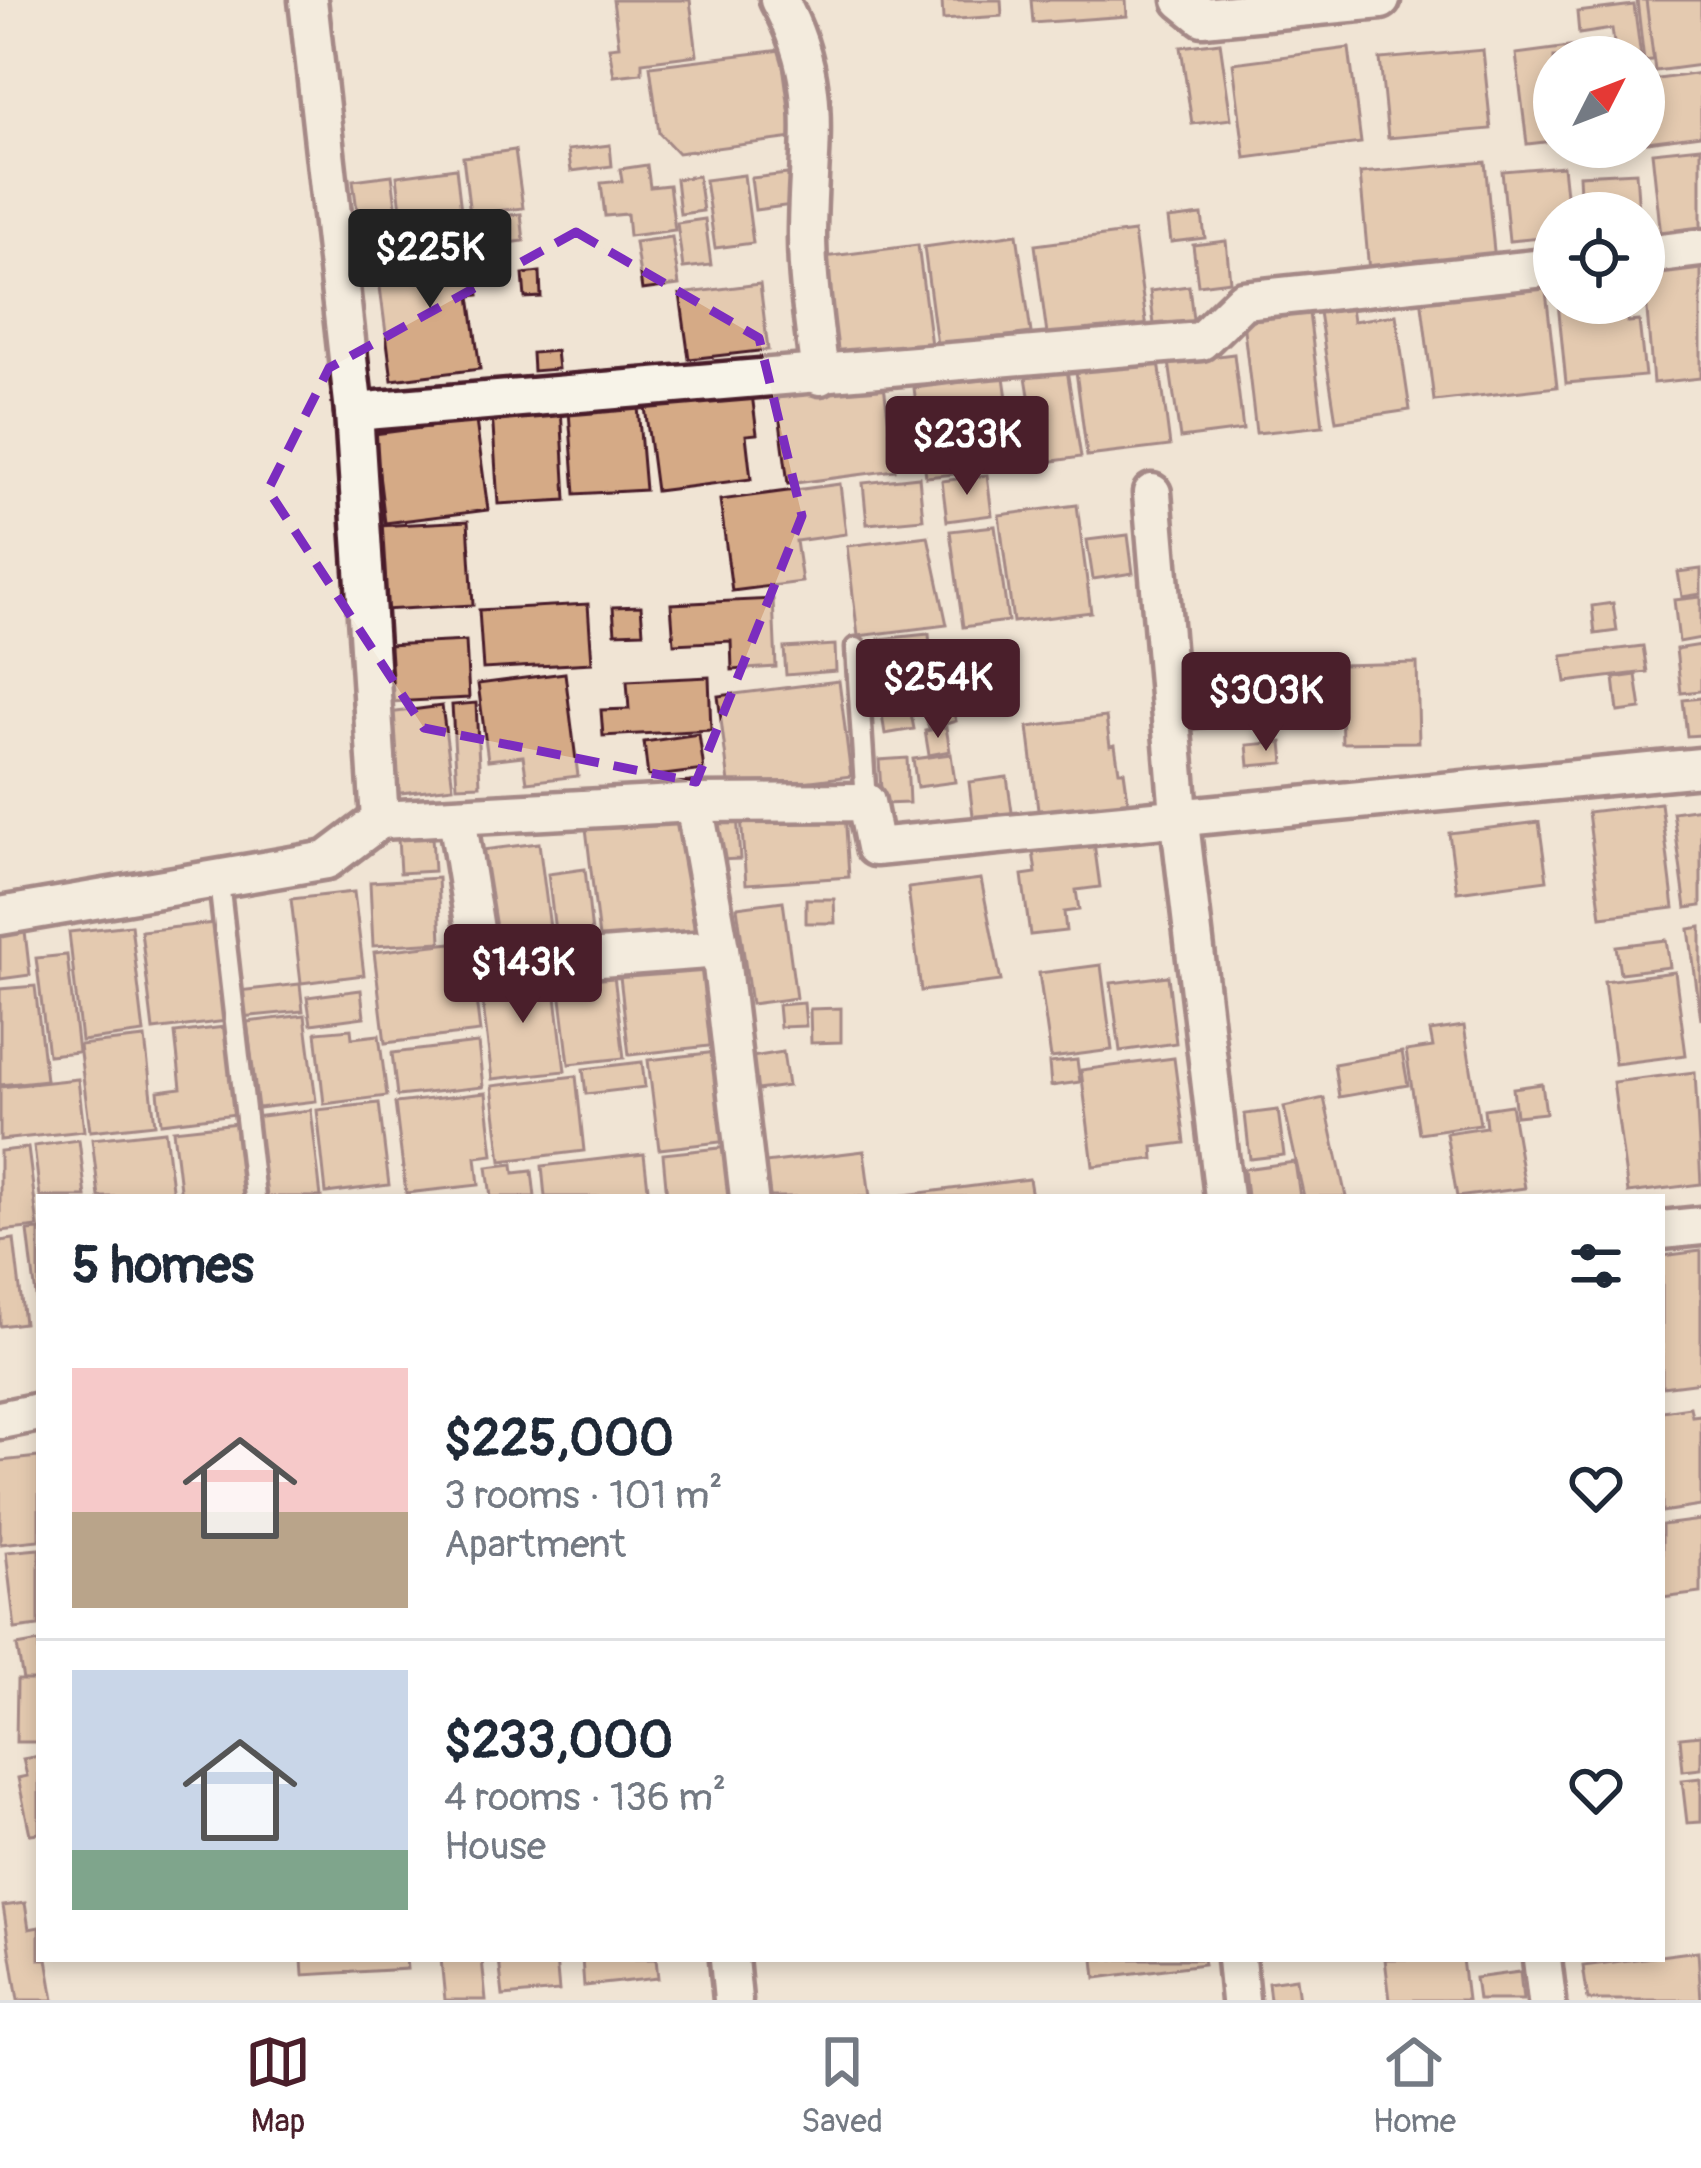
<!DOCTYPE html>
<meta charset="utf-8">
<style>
body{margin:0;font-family:Pangolin,sans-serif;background:#f2f2f3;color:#1f2937;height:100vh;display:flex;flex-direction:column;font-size:45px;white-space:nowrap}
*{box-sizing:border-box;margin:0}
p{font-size:39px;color:#747a83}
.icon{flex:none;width:66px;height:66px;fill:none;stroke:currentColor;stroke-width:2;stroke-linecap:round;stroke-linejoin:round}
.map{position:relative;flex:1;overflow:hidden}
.side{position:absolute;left:36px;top:1194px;width:1629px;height:768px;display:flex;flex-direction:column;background:#fff;border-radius:0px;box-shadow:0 6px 18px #0003}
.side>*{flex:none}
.needle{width:78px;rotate:48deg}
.buttons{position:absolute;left:1533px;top:36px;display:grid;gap:24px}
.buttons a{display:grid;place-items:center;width:132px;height:132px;border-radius:50%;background:#fff;box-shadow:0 6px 18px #0003;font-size:60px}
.price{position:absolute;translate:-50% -102px;padding:0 27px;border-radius:12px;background:#4a1f2b;color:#fff;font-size:39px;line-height:78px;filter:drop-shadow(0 3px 6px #0008)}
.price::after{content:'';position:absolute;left:50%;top:72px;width:36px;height:27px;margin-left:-18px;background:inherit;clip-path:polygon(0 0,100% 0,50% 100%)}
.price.on{background:#222;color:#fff}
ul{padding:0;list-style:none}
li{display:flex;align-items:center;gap:36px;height:300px;padding:0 36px}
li+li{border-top:3px solid #e0e1e3}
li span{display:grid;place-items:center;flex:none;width:336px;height:240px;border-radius:0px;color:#555}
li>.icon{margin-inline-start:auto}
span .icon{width:144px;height:144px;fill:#fffc;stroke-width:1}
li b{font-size:51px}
h2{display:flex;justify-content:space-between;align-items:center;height:144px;padding:0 36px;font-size:51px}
.menu{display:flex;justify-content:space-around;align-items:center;height:168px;border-top:3px solid #e0e1e3;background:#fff;font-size:33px;color:#747a83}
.menu a{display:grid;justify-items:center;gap:6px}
.menu .on{color:#4a1f2b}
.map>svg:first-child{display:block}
.building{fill:#d5aa86;stroke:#4a1f2b;stroke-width:3}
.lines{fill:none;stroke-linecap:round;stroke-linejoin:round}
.service-casing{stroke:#4a1f2b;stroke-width:27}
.minor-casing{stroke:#4a1f2b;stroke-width:45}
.service{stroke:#f7f3e8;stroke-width:18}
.minor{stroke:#f7f3e8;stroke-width:36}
.marked{fill:none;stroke:#7b2cbf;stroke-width:9;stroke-dasharray:24 15;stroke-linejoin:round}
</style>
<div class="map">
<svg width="1701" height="2000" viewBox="0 0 1701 2000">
<rect width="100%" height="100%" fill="#f0e4d4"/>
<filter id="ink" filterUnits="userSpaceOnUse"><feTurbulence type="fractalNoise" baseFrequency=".00833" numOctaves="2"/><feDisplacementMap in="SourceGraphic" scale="24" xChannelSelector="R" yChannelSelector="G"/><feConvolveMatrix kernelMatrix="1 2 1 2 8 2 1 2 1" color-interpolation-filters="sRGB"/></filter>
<g filter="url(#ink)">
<g class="building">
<path d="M 613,0 L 690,0 L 697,55 L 642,62 L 642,73 L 614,76 L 609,47 L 619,46 Z"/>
<path d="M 942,0 L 1001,0 L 1002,16 L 943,20 Z"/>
<path d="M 1031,0 L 1126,0 L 1127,16 L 1033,23 Z"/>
<path d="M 1637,0 L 1689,0 L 1696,54 L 1644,61 Z"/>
<path d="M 1646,0 L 1701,0 L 1701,65 L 1655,71 Z"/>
<path d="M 1634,5 L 1641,57 L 1616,57 L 1612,29 L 1579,34 L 1577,12 Z"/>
<path d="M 1220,42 L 1231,119 L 1192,124 L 1181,47 Z"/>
<path d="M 1607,42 L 1609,57 L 1554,57 L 1554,141 L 1527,144 L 1516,54 Z"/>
<path d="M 1349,48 L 1361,143 L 1245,158 L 1233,63 Z"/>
<path d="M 781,50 L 793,138 L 678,153 L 659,133 L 650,66 Z"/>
<path d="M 1483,50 L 1491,129 L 1388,138 L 1380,59 Z"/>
<path d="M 1701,73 L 1701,135 L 1647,142 L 1644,81 Z"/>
<path d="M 610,145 L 612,166 L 571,171 L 568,150 Z"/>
<path d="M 1701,147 L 1701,232 L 1661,236 L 1652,152 Z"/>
<path d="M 515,150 L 523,208 L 470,214 L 463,157 Z"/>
<path d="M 1485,162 L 1495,261 L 1369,271 L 1360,173 Z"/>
<path d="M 647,165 L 650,187 L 669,185 L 675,230 L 629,236 L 627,214 L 605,216 L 601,183 L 622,181 L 620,169 Z"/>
<path d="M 1563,166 L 1568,213 L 1554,213 L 1554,237 L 1509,241 L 1502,171 Z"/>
<path d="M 456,168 L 463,228 L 404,235 L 397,176 Z"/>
<path d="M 1636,172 L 1639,213 L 1581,213 L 1579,175 Z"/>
<path d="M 788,174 L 792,205 L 755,210 L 751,178 Z"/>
<path d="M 392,175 L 400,236 L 361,241 L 353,180 Z"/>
<path d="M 744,175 L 753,243 L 715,248 L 705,180 Z"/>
<path d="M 698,176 L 703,211 L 680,214 L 676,179 Z"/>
<path d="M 521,214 L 524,241 L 485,246 L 482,218 Z"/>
<path d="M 1202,215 L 1205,238 L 1171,242 L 1168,219 Z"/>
<path d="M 705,219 L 711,265 L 683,268 L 677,223 Z"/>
<path d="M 1134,232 L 1147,329 L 1048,342 L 1035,245 Z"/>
<path d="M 1017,234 L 1031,333 L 937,345 L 924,247 Z"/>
<path d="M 672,237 L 679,285 L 642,290 L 635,242 Z"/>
<path d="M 1226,241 L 1230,281 L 1198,285 L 1193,245 Z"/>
<path d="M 473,244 L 479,295 L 470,296 L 480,369 L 392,380 L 376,256 Z"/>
<path d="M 918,245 L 931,345 L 837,357 L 824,257 Z"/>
<path d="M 1701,267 L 1701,378 L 1653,383 L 1644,274 Z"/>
<path d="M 540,272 L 541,297 L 525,298 L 523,274 Z"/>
<path d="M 1545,283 L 1557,387 L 1434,401 L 1421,297 Z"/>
<path d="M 760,284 L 768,350 L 689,359 L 680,294 Z"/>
<path d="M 1189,286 L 1194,328 L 1155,333 L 1150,291 Z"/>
<path d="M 1558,303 L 1626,303 L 1628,322 L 1639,321 L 1645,376 L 1566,383 Z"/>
<path d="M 1351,307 L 1353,321 L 1396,315 L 1410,410 L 1336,421 L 1319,312 Z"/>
<path d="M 1309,313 L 1323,426 L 1256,433 L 1243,321 Z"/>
<path d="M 556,351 L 558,369 L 533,371 L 532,353 Z"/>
<path d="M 1234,354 L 1243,430 L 1180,438 L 1169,362 Z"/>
<path d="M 1159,361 L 1170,446 L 1087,456 L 1076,371 Z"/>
<path d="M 1067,370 L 1081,457 L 1026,465 L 1021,434 L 1035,432 L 1026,377 Z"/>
<path d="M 1004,377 L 1009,413 L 985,416 L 987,434 L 921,442 L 914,388 Z"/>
<path d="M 884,385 L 895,470 L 788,484 L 777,398 Z"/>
<path d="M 752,394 L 757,434 L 746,435 L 751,479 L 656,491 L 645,407 Z"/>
<path d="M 561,407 L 566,500 L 498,504 L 492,411 Z"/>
<path d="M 638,407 L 645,490 L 575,494 L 569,411 Z"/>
<path d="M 1015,419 L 1020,467 L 926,477 L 923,449 L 991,442 L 989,422 Z"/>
<path d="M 476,421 L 488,510 L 385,523 L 374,434 Z"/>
<path d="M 987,475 L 992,515 L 947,521 L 942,481 Z"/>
<path d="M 919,477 L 923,519 L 867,524 L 863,483 Z"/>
<path d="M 840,484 L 846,534 L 796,541 L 802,582 L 732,591 L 720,500 Z"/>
<path d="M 1077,505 L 1091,612 L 1013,622 L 999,515 Z"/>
<path d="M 468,521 L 473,605 L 383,610 L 378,526 Z"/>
<path d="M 995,526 L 1008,621 L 963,627 L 950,531 Z"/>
<path d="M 1128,535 L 1133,573 L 1093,579 L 1087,540 Z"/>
<path d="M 928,536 L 947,625 L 858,636 L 847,546 Z"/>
<path d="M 1701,569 L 1701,594 L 1682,597 L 1678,572 Z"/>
<path d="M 1701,597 L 1701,638 L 1679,642 L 1674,600 Z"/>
<path d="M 773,599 L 776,667 L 732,670 L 731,641 L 674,644 L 671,604 Z"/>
<path d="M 1613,603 L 1617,631 L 1595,634 L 1592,606 Z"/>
<path d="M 588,604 L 592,663 L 483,669 L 479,610 Z"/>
<path d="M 641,606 L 643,632 L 615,633 L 613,607 Z"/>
<path d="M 929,634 L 931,657 L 882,662 L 879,639 Z"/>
<path d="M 466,641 L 469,698 L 390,702 L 387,645 Z"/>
<path d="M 835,645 L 836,671 L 786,675 L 784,648 Z"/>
<path d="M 1701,645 L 1701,691 L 1681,693 L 1676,649 Z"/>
<path d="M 1643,646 L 1647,672 L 1566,682 L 1562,656 Z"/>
<path d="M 1257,660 L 1260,683 L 1212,689 L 1209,667 Z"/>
<path d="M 1417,663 L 1419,742 L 1342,743 L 1340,665 Z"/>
<path d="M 1204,669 L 1212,727 L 1188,730 L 1180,672 Z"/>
<path d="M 565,673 L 578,776 L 527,782 L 523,756 L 488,760 L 478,684 Z"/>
<path d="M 1636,675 L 1641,709 L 1618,712 L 1614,678 Z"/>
<path d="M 902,676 L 906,694 L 886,698 L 883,679 Z"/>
<path d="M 709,677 L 711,730 L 603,736 L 601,710 L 629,709 L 627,681 Z"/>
<path d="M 839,681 L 851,776 L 730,791 L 718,696 Z"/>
<path d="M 1701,698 L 1701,735 L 1687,736 L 1683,700 Z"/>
<path d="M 950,699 L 956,721 L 929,729 L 923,706 Z"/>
<path d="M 476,703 L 480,785 L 457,786 L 452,705 Z"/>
<path d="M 909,703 L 914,729 L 885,734 L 881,708 Z"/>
<path d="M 442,706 L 453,787 L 392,794 L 381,714 Z"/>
<path d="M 1106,717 L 1110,746 L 1115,745 L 1119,771 L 1124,771 L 1129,807 L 1039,818 L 1028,727 Z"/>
<path d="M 946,727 L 950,751 L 929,755 L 925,731 Z"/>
<path d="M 699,734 L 704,770 L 648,777 L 644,742 Z"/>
<path d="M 1282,742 L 1284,763 L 1249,766 L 1247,745 Z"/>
<path d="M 951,754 L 955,782 L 917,787 L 913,759 Z"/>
<path d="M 907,758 L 909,803 L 882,804 L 879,760 Z"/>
<path d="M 1007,777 L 1013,819 L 974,824 L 969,782 Z"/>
<path d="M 1661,803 L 1674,908 L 1601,917 L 1588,812 Z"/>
<path d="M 1701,808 L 1701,906 L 1686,908 L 1673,812 Z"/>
<path d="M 845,811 L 849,877 L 746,884 L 741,817 Z"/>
<path d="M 737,815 L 740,859 L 717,860 L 714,816 Z"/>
<path d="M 680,817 L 696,944 L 601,955 L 586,828 Z"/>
<path d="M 1539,822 L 1547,880 L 1457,892 L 1449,833 Z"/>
<path d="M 432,836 L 434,871 L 400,873 L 398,838 Z"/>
<path d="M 539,843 L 553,951 L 487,958 L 474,851 Z"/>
<path d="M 1094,843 L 1100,887 L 1076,890 L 1079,910 L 1064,912 L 1066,931 L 1030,935 L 1022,875 L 1036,873 L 1033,851 Z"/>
<path d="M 585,869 L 593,943 L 557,948 L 548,874 Z"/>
<path d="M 438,878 L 441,942 L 373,946 L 370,882 Z"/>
<path d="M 981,879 L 1001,981 L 921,991 L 908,888 Z"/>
<path d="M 354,892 L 364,975 L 301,983 L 291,899 Z"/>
<path d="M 806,899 L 834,899 L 835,923 L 806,923 Z"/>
<path d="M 783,901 L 796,998 L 751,1004 L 737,907 Z"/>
<path d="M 215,923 L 227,1021 L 153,1030 L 141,931 Z"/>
<path d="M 131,925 L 144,1033 L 81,1041 L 69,932 Z"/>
<path d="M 1701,927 L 1701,1020 L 1689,929 Z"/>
<path d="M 25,932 L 30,975 L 0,979 L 0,935 Z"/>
<path d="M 1666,940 L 1670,967 L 1620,973 L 1616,946 Z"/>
<path d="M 469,941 L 480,1032 L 385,1043 L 374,952 Z"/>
<path d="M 67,955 L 78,1052 L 48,1055 L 36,958 Z"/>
<path d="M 708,958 L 718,1045 L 629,1055 L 619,968 Z"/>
<path d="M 1101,965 L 1112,1050 L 1051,1058 L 1039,973 Z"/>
<path d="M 613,967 L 624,1058 L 569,1064 L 558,974 Z"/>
<path d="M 553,972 L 565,1071 L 492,1079 L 480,980 Z"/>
<path d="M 1675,972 L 1686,1055 L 1615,1064 L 1604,981 Z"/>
<path d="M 1168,976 L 1176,1043 L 1120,1051 L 1111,983 Z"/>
<path d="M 300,984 L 303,1011 L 240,1017 L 238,991 Z"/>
<path d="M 35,986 L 46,1080 L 0,1085 L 0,989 Z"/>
<path d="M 361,990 L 364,1017 L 311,1024 L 307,997 Z"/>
<path d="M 804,1003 L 806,1026 L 780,1027 L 778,1005 Z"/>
<path d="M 841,1008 L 841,1042 L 811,1043 L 810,1009 Z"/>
<path d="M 305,1015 L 316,1101 L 258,1108 L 247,1022 Z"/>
<path d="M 1464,1026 L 1480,1124 L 1419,1133 L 1406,1051 L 1433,1047 L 1430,1031 Z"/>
<path d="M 225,1027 L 236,1114 L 161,1123 L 158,1091 L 181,1088 L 175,1033 Z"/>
<path d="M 351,1029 L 352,1038 L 379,1035 L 387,1096 L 324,1104 L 316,1032 Z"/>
<path d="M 145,1038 L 155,1124 L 90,1131 L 79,1045 Z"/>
<path d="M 478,1043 L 483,1087 L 397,1096 L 392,1053 Z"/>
<path d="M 717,1052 L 729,1141 L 659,1149 L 648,1060 Z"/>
<path d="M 783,1052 L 788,1086 L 757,1090 L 752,1057 Z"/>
<path d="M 1402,1052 L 1408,1085 L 1339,1097 L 1334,1064 Z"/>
<path d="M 1174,1058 L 1185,1143 L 1153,1147 L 1154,1159 L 1093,1166 L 1081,1070 Z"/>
<path d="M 1077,1060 L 1080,1082 L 1051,1086 L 1049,1063 Z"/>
<path d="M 642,1062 L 645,1087 L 586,1094 L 583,1069 Z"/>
<path d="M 1695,1072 L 1701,1184 L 1628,1193 L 1613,1082 Z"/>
<path d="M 576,1076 L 584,1151 L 501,1161 L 492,1086 Z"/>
<path d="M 78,1079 L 84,1131 L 0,1140 L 0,1087 Z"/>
<path d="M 1542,1084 L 1546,1113 L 1516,1116 L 1513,1088 Z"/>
<path d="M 486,1093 L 493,1155 L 476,1157 L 479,1185 L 406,1193 L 395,1103 Z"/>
<path d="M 1324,1098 L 1346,1197 L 1304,1197 L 1284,1107 Z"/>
<path d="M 379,1103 L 389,1185 L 326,1193 L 317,1110 Z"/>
<path d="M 1511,1105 L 1525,1188 L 1457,1197 L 1446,1133 L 1486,1127 L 1484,1109 Z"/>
<path d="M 311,1110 L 321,1197 L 262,1197 L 253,1117 Z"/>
<path d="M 1278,1110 L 1284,1155 L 1250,1159 L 1245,1114 Z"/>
<path d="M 238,1123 L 248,1197 L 181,1197 L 173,1130 Z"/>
<path d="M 165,1131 L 173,1197 L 99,1197 L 92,1139 Z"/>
<path d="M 79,1140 L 86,1197 L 40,1197 L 34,1146 Z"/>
<path d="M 729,1147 L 735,1197 L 667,1197 L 663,1154 Z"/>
<path d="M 28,1148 L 38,1227 L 0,1231 L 0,1151 Z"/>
<path d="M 864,1151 L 870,1197 L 770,1197 L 765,1163 Z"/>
<path d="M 644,1154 L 649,1197 L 545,1197 L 542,1166 Z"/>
<path d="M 1295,1162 L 1300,1197 L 1247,1197 L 1244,1169 Z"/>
<path d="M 513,1164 L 514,1173 L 532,1171 L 535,1197 L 491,1197 L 487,1167 Z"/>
<path d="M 1029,1179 L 1032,1197 L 889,1197 Z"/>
<path d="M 39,1230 L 39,1313 L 38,1313 L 28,1231 Z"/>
<path d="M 14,1239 L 24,1323 L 0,1326 L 0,1241 Z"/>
<path d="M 1701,1251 L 1701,1382 L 1662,1387 L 1662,1256 Z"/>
<path d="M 1690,1407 L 1692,1416 L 1701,1415 L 1701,1506 L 1662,1512 L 1662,1411 Z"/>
<path d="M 39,1457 L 39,1540 L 0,1544 L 0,1461 Z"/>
<path d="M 1701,1520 L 1701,1593 L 1662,1598 L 1662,1525 Z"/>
<path d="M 39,1549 L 39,1626 L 15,1629 L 6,1552 Z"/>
<path d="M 39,1642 L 39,1708 L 28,1709 L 17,1646 Z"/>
<path d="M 17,1680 L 39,1680 L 39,1742 L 16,1742 Z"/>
<path d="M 1701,1735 L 1701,1769 L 1683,1771 L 1680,1737 Z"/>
<path d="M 39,1756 L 39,1833 L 30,1834 L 18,1778 L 27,1776 L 23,1759 Z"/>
<path d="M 1701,1778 L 1701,1822 L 1687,1823 L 1682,1780 Z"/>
<path d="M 25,1903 L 29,1929 L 39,1927 L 39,1959 L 47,1959 L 54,2000 L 18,2000 L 3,1906 Z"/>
<path d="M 1698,1951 L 1701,2000 L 1588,2000 L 1583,1966 Z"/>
<path d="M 302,1959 L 406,1959 L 407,1969 L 303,1975 Z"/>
<path d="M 441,1959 L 482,1959 L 486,2000 L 445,2000 Z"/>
<path d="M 499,1959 L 556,1959 L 559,1991 L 503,1996 Z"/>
<path d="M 582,1959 L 656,1959 L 658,1978 L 584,1986 Z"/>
<path d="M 1094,1959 L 1203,1959 L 1204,1964 L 1096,1978 Z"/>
<path d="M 1385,1959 L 1462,1959 L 1467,2000 L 1390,2000 Z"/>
<path d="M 1520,1972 L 1523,2000 L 1478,2000 L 1475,1978 Z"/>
<path d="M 1296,1978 L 1299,2000 L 1270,2000 L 1268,1982 Z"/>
</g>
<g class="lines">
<g class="service-casing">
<g id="service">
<path d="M 856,648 L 866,802"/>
<path d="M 219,882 L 255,1197"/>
</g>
</g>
<g class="minor-casing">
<g id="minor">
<path d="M 308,0 L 354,412 L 380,820 L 694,803 L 866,802 L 875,847 L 1701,767"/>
<path d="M 779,0 C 826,84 807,145 807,236 C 807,282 815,330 820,376"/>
<path d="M 1182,0 L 1203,17 L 1381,0"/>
<path d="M 1644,255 L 1701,248"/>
<path d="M 354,412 L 1201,341 L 1243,300 L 1554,267"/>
<path d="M 1152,493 L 1179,814 L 1224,1197"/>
<path d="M 694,803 L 720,949 L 749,1197"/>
<path d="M 457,817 L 481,967 L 720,949"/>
<path d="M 0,916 L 327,860 L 380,820"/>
<path d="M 1662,1230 L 1701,1226"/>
<path d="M 0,1420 L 39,1412"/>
<path d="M 729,1959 L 733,2000"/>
<path d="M 1236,1959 L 1240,2000"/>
<path d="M 1542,1959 L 1547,2000"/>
</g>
</g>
<use href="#service" class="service"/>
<use href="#minor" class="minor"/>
</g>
</g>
<path d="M0 0H1701V2000H0ZM 576,232 L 759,338 L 802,516 L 696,782 L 424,728 L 268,490 L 329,368 Z" fill="#f0e4d4" fill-opacity=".55" fill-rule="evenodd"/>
<path class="marked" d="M 576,232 L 759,338 L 802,516 L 696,782 L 424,728 L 268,490 L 329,368 Z"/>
</svg>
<div class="buttons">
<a><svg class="needle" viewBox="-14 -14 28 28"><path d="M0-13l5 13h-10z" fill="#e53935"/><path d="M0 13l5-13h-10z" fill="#747a83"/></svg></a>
<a><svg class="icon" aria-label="locate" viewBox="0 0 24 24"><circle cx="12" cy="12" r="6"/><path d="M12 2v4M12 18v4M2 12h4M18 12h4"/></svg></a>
</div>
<b class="price on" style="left:430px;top:311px">$225K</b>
<b class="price" style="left:967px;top:498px">$233K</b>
<b class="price" style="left:938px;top:741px">$254K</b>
<b class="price" style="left:1266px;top:754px">$303K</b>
<b class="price" style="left:523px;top:1026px">$143K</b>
<section class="side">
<h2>5 homes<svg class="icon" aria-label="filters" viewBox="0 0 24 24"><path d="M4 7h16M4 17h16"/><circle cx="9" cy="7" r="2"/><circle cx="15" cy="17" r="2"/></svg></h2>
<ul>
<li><span style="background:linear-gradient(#f6c9c9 60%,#b9a48a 0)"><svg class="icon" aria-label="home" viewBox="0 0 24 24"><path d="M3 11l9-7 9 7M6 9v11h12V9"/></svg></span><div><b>$225,000</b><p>3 rooms · 101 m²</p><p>Apartment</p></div><svg class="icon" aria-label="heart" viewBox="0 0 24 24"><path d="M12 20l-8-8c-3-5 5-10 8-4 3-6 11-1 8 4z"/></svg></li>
<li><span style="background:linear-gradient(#c9d6e8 75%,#7fa58c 0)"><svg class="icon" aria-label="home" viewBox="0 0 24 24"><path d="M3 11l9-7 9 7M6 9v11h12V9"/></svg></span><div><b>$233,000</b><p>4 rooms · 136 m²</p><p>House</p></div><svg class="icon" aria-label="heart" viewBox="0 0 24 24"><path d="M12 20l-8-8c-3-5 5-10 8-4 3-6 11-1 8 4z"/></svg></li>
</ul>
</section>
</div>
<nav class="menu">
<a class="on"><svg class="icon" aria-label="map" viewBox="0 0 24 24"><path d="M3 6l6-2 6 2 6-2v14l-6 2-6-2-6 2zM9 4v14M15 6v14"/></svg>Map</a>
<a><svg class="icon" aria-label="saved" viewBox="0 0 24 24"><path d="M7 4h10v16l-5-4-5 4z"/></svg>Saved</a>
<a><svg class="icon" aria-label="home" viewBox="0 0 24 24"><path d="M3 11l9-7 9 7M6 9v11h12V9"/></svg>Home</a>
</nav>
